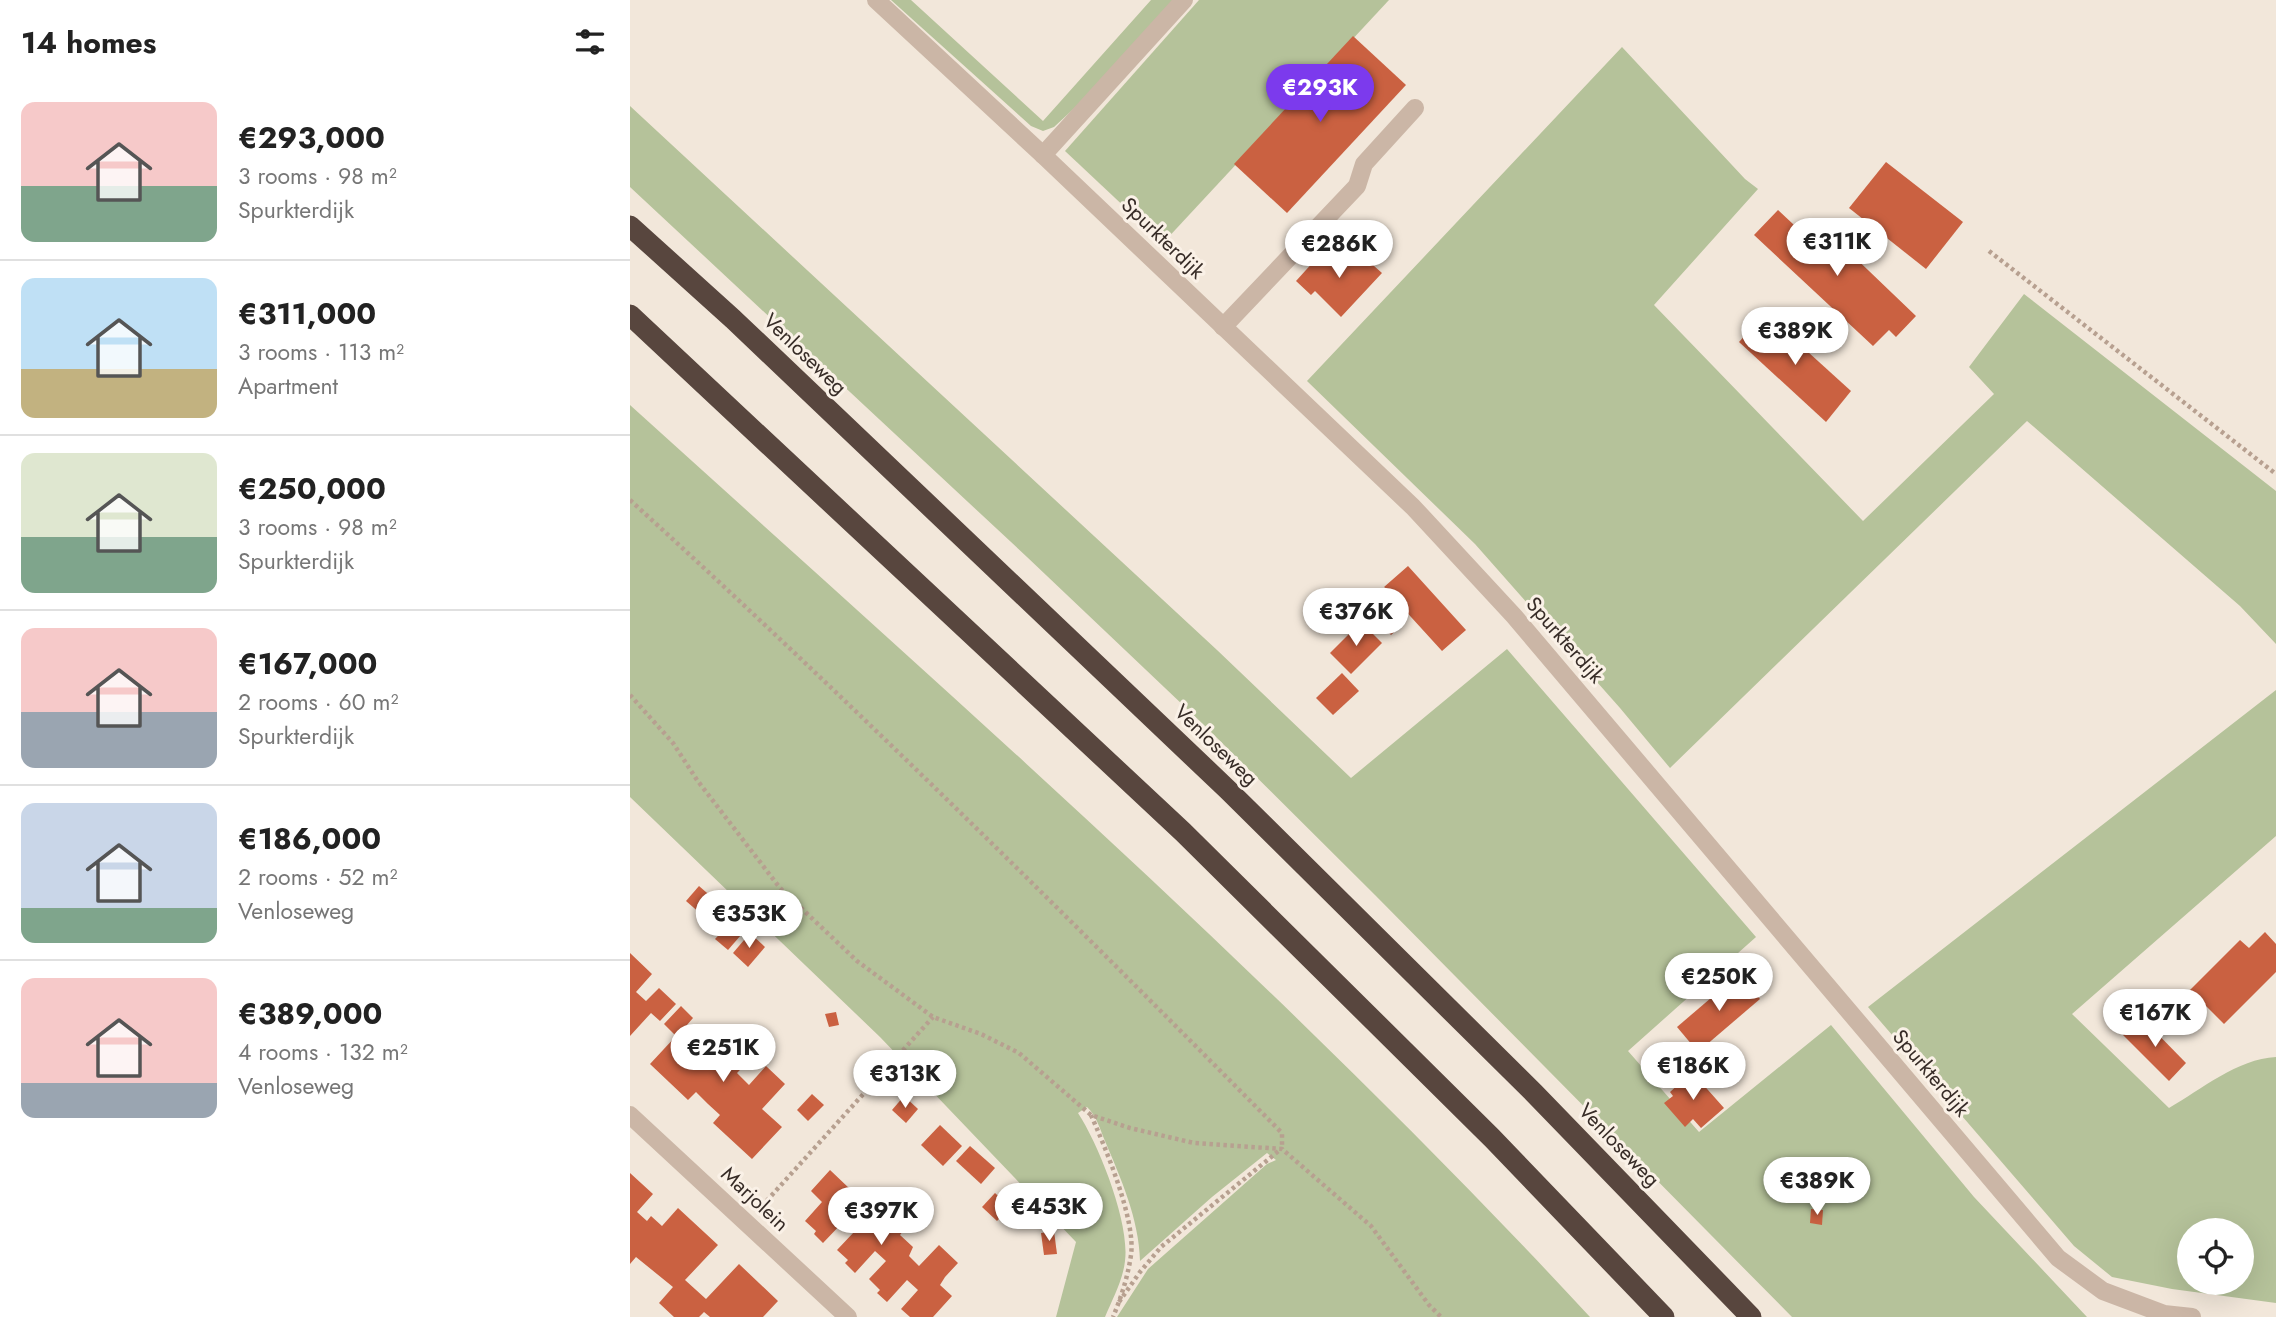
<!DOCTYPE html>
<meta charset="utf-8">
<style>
body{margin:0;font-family:Jost,sans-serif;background:#f6f6f6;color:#222;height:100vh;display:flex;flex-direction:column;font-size:26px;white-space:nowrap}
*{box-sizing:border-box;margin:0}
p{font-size:23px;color:#767676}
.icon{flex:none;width:38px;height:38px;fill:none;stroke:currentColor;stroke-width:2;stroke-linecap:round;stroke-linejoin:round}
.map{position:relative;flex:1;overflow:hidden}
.drawer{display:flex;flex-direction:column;background:#fff;width:630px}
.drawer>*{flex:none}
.tools{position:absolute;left:1547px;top:1218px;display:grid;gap:14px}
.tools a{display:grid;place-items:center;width:77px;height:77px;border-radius:50%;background:#fff;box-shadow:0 7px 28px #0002;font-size:35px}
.price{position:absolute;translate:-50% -60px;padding:0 16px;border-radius:24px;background:#fff;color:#222;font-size:23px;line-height:46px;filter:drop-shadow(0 2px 4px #0008)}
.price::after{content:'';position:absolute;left:50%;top:42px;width:21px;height:16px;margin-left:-10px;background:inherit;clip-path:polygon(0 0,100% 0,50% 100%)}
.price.current{background:#7c3aed;color:#fff}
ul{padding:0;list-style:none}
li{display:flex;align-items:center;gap:21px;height:175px;padding:0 21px}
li+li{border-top:2px solid #e0e0e0}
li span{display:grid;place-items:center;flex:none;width:196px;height:140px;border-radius:14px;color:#555}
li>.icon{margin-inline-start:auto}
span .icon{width:84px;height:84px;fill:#fffc;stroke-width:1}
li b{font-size:30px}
h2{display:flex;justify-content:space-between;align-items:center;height:84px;padding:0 21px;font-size:30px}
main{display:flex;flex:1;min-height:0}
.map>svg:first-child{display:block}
.green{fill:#b5c29a;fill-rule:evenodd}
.building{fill:#ca6141}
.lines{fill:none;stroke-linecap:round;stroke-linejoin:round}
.path{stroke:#b7a090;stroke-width:4.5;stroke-dasharray:3.5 3.5;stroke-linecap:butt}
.service{stroke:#cbb6a6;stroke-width:18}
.minor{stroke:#cbb6a6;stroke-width:18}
.tertiary{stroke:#cbb6a6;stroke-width:18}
.motorway{stroke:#58463e;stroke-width:21}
.labels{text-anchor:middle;stroke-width:6;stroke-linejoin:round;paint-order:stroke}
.street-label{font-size:21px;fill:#372c27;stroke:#faf1e7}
</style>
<main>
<section class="drawer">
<h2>14 homes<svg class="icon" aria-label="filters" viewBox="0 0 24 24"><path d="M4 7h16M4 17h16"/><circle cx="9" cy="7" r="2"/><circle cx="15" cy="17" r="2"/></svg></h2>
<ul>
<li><span style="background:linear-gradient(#f6c9c9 60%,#7fa58c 0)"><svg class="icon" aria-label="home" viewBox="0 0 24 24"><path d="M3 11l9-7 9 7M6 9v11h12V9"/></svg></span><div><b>€293,000</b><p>3 rooms · 98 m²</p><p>Spurkterdijk</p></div></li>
<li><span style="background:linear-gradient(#bfe0f5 65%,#c2b280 0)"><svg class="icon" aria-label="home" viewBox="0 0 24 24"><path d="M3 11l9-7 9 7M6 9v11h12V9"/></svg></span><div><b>€311,000</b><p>3 rooms · 113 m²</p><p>Apartment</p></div></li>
<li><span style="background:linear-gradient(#dfe7d0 60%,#7fa58c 0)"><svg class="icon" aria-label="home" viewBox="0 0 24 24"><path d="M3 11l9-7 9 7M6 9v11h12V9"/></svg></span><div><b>€250,000</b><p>3 rooms · 98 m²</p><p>Spurkterdijk</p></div></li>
<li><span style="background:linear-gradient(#f6c9c9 60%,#9aa5b1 0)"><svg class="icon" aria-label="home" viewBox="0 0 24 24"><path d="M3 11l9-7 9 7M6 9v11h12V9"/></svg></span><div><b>€167,000</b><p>2 rooms · 60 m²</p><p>Spurkterdijk</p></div></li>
<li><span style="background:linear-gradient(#c9d6e8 75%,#7fa58c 0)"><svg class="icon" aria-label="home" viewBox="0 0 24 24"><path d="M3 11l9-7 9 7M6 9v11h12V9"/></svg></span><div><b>€186,000</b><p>2 rooms · 52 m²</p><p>Venloseweg</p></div></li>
<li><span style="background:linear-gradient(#f6c9c9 75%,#9aa5b1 0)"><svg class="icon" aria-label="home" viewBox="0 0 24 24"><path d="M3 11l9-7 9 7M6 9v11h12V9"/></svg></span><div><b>€389,000</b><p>4 rooms · 132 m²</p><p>Venloseweg</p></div></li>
</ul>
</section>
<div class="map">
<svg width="1646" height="1317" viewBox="0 0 1646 1317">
<rect width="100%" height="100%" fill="#f2e7da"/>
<g class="green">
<path d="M 261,0 L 281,0 L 413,121 L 521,0 L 546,0 L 450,103 L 424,127 L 413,131 L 401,126 Z"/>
<path d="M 569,0 L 759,0 L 533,243 L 435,151 Z"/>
<path d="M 992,47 L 1115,179 L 1128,189 L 1024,305 L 1233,521 L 1364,394 L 1339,367 L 1394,294 L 1646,491 L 1646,644 L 1610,606 L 1397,421 L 1040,768 L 990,708 L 845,544 L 677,381 Z"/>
<path d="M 0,106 L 587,650 L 721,778 L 877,649 L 1126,937 L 998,1051 L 1069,1132 L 1201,1025 L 1344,1197 L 1457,1317 L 1162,1317 L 745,895 L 574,725 L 397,557 L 0,187 Z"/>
<path d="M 0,405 C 327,701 660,993 960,1317 L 487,1317 L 518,1269 L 637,1164 L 646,1160 L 637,1153 L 582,1197 L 510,1261 C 509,1219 491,1179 475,1141 C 470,1129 466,1115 457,1107 L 448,1113 C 469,1145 500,1223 495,1261 C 493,1280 482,1300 475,1317 L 426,1317 L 446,1242 L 250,1037 L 0,797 Z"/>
<path d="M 1646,690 L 1646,836 L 1442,1014 L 1539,1108 C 1572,1089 1607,1059 1646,1057 L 1646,1303 L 1542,1289 L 1482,1277 L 1444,1246 L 1238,1007 ZM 1559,1230 L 1612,1230 L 1612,1283 L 1559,1283 Z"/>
</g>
<g class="building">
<path d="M 723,36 L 776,85 L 657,213 L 604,164 Z"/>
<path d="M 1256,162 L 1333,222 L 1296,269 L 1219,208 Z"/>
<path d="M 1148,210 L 1178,238 L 1191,225 L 1286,316 L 1266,337 L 1259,330 L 1243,346 L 1124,235 Z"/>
<path d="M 695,249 L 712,265 L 726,250 L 752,273 L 711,317 L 685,291 L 681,295 L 666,281 Z"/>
<path d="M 1135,313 L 1221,391 L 1196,422 L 1109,342 Z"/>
<path d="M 778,566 L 836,630 L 812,651 L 771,606 L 763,614 L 773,624 L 761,635 L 736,610 L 757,589 L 754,587 Z"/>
<path d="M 731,622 L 752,643 L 721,674 L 700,653 Z"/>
<path d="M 712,673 L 729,691 L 703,715 L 686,698 Z"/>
<path d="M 69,886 L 84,899 L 71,914 L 56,901 Z"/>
<path d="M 99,924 L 111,935 L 98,950 L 85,939 Z"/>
<path d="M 1635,932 L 1646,944 L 1646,972 L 1594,1024 L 1560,990 L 1610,940 L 1619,948 Z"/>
<path d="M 120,933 L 135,947 L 118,967 L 103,953 Z"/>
<path d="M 0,953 L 22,974 L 6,992 L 16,1001 L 29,988 L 46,1004 L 30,1021 L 21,1013 L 0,1036 Z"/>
<path d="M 1109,974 L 1130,999 L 1068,1052 L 1047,1027 Z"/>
<path d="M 51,1006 L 63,1018 L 50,1033 L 79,1060 L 91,1047 L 97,1046 L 103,1051 L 124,1028 L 138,1041 L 107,1073 L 119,1085 L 136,1066 L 155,1084 L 132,1109 L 152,1127 L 122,1159 L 83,1123 L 90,1115 L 78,1104 L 66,1092 L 58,1100 L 20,1064 L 46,1036 L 34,1024 Z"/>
<path d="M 206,1012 L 209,1025 L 199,1027 L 195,1014 Z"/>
<path d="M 1511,1017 L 1556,1063 L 1539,1081 L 1493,1035 Z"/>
<path d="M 1062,1072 L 1094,1108 L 1071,1128 L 1063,1119 L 1055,1127 L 1034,1103 L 1043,1096 L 1040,1092 Z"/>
<path d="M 182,1094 L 194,1105 L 178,1121 L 167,1110 Z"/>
<path d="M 274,1096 L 288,1109 L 276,1123 L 262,1110 Z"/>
<path d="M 310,1125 L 332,1146 L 313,1166 L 291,1145 Z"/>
<path d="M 340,1146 L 365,1168 L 351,1184 L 326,1161 Z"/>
<path d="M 200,1170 L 220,1189 L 214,1197 L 226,1207 L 235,1196 L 247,1207 L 264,1198 L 275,1218 L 267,1226 L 273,1231 L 270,1235 L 283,1247 L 279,1256 L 289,1266 L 309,1245 L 328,1263 L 315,1277 L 310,1285 L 322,1296 L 303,1317 L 280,1317 L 271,1309 L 288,1290 L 277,1280 L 257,1302 L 247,1293 L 250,1290 L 239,1279 L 256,1261 L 245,1251 L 225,1273 L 215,1263 L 218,1260 L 207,1250 L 224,1232 L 213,1222 L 193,1243 L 184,1234 L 186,1231 L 175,1221 L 192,1202 L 181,1191 Z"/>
<path d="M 0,1173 L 23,1194 L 7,1212 L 17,1221 L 21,1216 L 32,1226 L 48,1208 L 88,1245 L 55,1280 L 76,1299 L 109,1264 L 148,1301 L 133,1317 L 80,1317 L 74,1312 L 69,1317 L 44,1317 L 29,1303 L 43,1287 L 6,1257 L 0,1264 Z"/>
<path d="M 365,1193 L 380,1207 L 367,1221 L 352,1207 Z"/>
<path d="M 1181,1209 L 1193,1210 L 1192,1225 L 1180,1223 Z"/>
<path d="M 424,1231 L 427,1254 L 414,1255 L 411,1233 Z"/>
</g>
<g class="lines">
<g class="path">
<path d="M 1359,251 L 1646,474"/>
<path d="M 0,500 C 224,704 439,918 652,1133 L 652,1149"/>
<path d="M 0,695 L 43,743 L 67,780 L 150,888 L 227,961 L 303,1017 L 351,1034 L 389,1053 L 461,1115 L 500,1128 L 564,1143 L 652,1149 L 741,1226 L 799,1305 L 811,1317"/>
<path d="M 461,1115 C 475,1147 506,1220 501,1255 C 498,1276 491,1298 483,1317"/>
<path d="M 132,1206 L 303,1017"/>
<path d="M 489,1302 L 510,1272 L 531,1247 L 651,1149"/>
</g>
<path class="service" d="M 593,327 L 727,186 L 734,164 L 785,108"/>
<g class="minor">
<path d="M 413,155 L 554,0"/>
<path d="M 0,1115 L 218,1317"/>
</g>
<path class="tertiary" d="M 246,0 L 413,155 L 783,507 L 884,616 L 1428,1258 L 1473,1291 L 1534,1314 L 1562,1317"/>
<g class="motorway">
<path d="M 0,226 L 103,319 L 598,790 L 904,1093 L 1121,1317"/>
<path d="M 0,315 L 553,832 L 862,1138 L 1034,1317"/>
</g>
</g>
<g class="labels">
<g class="street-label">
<text transform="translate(533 238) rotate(44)" y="7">Spurkterdijk</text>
<text transform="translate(175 354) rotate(44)" y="7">Venloseweg</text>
<text transform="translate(935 640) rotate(49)" y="7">Spurkterdijk</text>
<text transform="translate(586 745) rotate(44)" y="7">Venloseweg</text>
<text transform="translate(1301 1073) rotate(50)" y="7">Spurkterdijk</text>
<text transform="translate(989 1145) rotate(46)" y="7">Venloseweg</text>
<text transform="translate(125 1199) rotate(43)" y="7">Marjolein</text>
</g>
</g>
</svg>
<div class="tools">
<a><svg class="icon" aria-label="locate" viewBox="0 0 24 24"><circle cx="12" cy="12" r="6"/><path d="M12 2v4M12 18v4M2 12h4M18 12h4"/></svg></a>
</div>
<b class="price current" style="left:690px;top:124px">€293K</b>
<b class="price" style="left:1207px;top:278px">€311K</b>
<b class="price" style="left:709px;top:280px">€286K</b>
<b class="price" style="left:1165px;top:367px">€389K</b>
<b class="price" style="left:726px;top:648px">€376K</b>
<b class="price" style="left:119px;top:950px">€353K</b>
<b class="price" style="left:1089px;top:1013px">€250K</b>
<b class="price" style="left:1525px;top:1049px">€167K</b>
<b class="price" style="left:93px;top:1084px">€251K</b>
<b class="price" style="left:1063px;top:1102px">€186K</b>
<b class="price" style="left:275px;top:1110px">€313K</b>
<b class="price" style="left:1187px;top:1217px">€389K</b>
<b class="price" style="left:419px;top:1243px">€453K</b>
<b class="price" style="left:251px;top:1247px">€397K</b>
</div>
</main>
